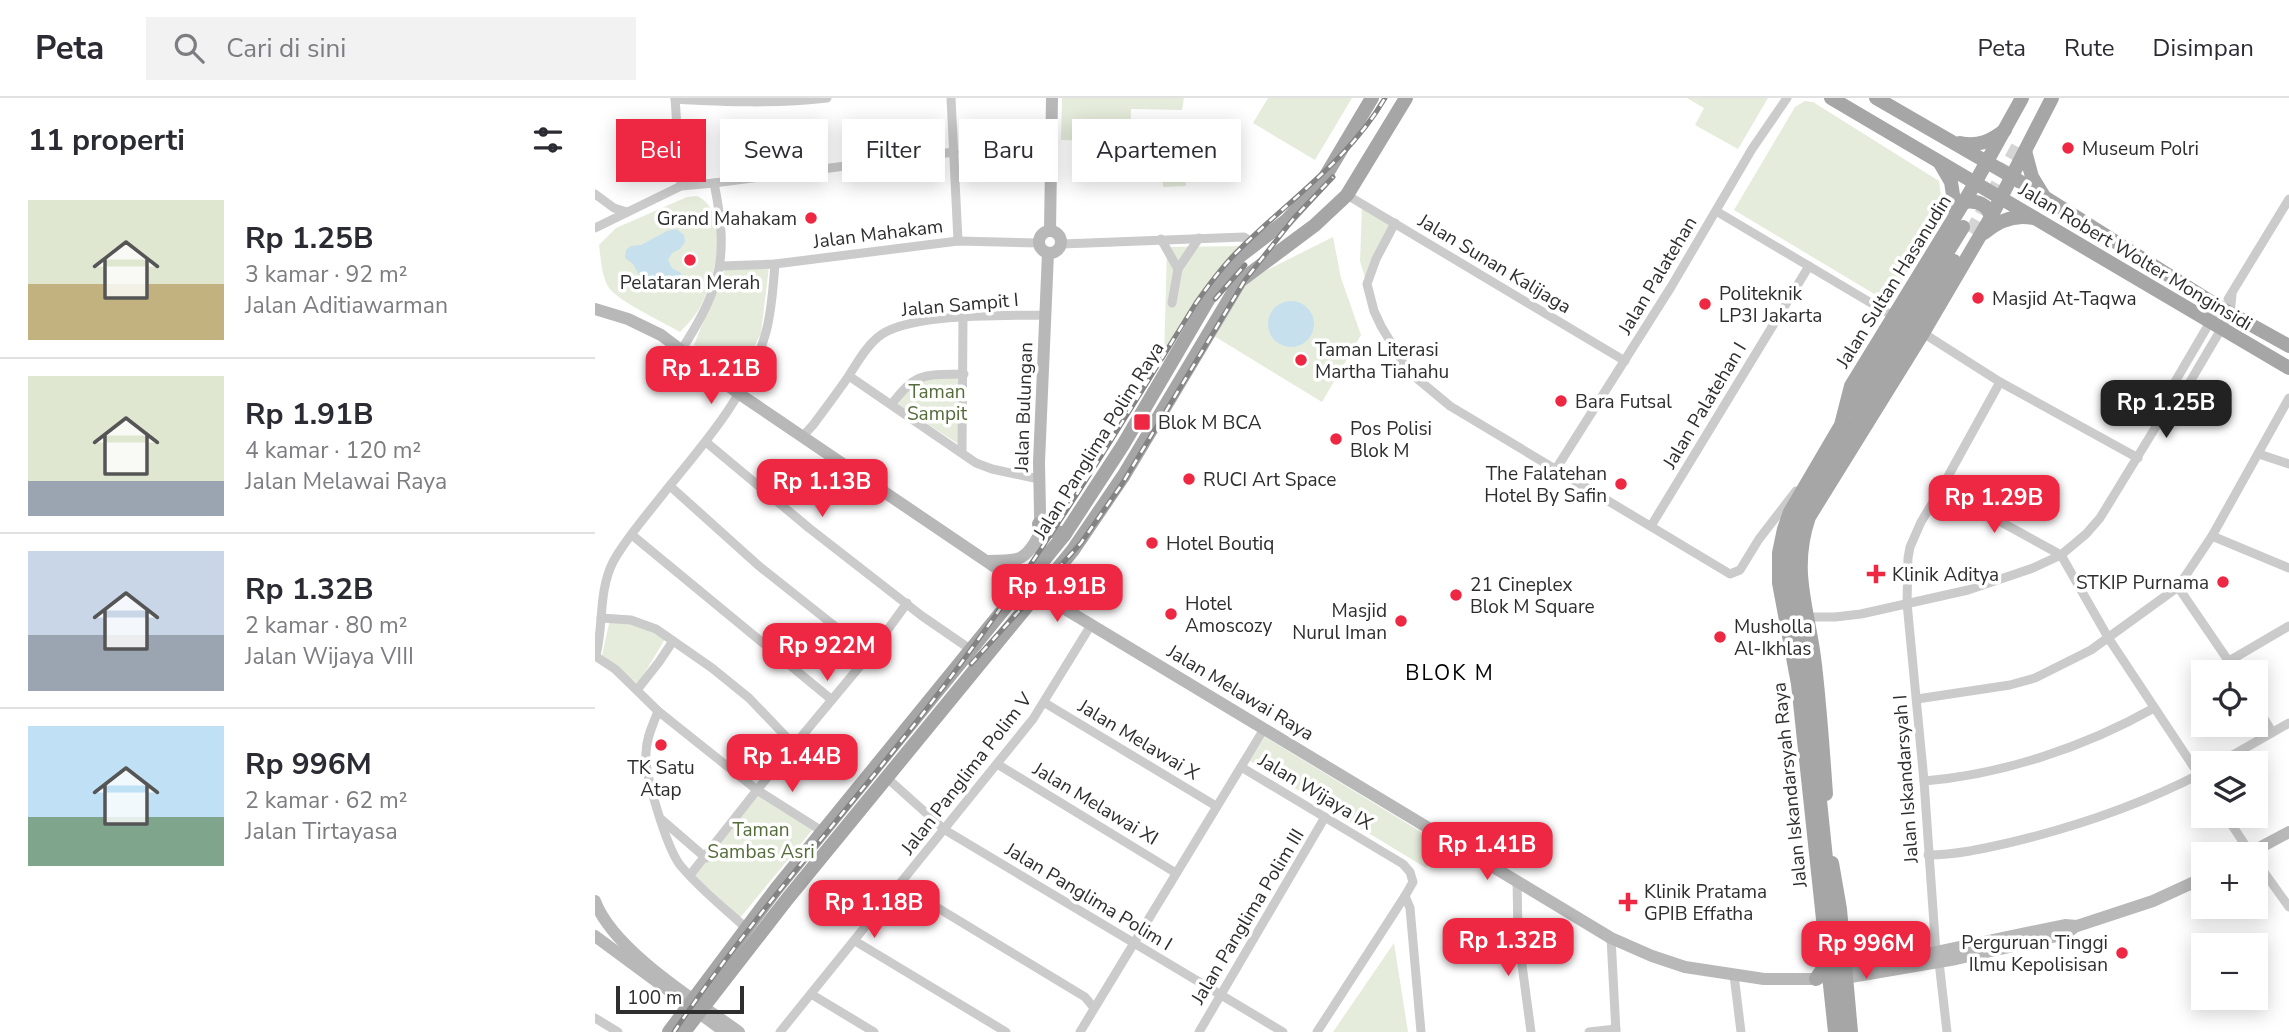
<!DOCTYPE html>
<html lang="id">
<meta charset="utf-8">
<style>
body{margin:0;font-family:"Nunito Sans",sans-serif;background:#f2f2f3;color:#2b2b33;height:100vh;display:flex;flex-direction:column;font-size:26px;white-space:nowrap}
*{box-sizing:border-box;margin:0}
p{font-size:23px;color:#7c7c81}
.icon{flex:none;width:38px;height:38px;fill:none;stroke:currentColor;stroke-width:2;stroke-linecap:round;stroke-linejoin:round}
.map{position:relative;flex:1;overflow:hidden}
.sheet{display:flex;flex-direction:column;background:#fff;width:595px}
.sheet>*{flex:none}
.top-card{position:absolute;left:21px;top:21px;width:665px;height:63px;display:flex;gap:14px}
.tools{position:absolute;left:1596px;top:562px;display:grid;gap:14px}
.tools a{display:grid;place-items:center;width:77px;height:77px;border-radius:0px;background:#fff;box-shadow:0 4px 18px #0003;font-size:35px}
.scale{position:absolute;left:21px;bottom:18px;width:128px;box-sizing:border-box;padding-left:7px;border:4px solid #2e2e2e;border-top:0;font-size:19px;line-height:24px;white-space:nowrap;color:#2e2e2e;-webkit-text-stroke:5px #fff;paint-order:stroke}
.price{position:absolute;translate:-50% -60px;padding:0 16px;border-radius:14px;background:#ee2742;color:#fff;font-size:23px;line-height:46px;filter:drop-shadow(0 2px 4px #0008)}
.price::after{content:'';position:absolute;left:50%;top:42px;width:21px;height:16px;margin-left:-10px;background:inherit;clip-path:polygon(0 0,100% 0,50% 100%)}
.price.selected{background:#222;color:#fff}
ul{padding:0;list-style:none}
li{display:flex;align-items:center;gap:21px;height:175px;padding:0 28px}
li+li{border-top:2px solid #e1e1e2}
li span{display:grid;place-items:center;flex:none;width:196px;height:140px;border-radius:0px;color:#555}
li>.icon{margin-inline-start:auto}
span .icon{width:84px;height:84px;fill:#fffc;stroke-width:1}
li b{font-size:30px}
h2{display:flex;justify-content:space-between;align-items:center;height:84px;padding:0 28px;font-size:30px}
.tag{padding:0 24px;border-radius:0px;background:#fff;box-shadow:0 4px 18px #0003;font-size:24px;line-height:63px}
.tag.selected{background:#ee2742;color:#fff}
header{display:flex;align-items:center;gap:42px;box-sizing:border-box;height:98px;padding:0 35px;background:#fff;border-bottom:2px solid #e1e1e2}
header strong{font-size:33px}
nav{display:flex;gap:38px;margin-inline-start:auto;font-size:24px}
.search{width:490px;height:63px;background:#f2f2f3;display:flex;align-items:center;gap:18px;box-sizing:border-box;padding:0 24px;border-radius:0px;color:#7c7c81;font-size:26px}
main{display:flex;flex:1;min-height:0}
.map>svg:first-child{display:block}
.green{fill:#e5ecdb}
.water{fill:#c6e0ed}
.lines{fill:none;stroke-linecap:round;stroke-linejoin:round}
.primary-tunnel{stroke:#d5d5d5;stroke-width:14;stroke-dasharray:14 7;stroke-linecap:butt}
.street{stroke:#cbcbcb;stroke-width:9}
.secondary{stroke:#b8b8b8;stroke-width:12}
.primary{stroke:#a6a6a6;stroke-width:14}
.rail-casing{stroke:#838383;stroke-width:5}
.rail{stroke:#fff;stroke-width:2.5;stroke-dasharray:8;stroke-linecap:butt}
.primary-bridge{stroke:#a6a6a6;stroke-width:14}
.poi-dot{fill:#ee2742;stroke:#fff;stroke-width:2.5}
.labels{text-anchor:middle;stroke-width:7;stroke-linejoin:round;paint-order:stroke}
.poi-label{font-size:19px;fill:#2e2e2e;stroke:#fff;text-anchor:start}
.street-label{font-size:19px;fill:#2e2e2e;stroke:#fff}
.park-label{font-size:19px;fill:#546c39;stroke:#fff}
.neighbourhood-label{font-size:21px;letter-spacing:2px;fill:#000;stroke:#fff}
</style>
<header>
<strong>Peta</strong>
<div class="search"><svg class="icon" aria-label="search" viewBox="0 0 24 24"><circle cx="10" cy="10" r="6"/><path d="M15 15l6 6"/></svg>Cari di sini</div>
<nav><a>Peta</a><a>Rute</a><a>Disimpan</a></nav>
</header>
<main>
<section class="sheet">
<h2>11 properti<svg class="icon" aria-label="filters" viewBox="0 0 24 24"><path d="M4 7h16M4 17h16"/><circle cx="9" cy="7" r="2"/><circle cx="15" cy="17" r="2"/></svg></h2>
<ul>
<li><span style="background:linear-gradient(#dfe7d0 60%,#c2b280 0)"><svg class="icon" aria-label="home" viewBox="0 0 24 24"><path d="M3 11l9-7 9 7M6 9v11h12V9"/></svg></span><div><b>Rp 1.25B</b><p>3 kamar · 92 m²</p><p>Jalan Aditiawarman</p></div></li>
<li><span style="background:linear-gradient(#dfe7d0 75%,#9aa5b1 0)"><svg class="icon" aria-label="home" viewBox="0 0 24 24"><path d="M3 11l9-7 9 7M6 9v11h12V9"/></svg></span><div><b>Rp 1.91B</b><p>4 kamar · 120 m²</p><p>Jalan Melawai Raya</p></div></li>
<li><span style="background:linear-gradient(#c9d6e8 60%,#9aa5b1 0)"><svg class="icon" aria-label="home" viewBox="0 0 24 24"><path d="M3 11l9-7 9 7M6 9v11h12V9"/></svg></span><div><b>Rp 1.32B</b><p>2 kamar · 80 m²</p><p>Jalan Wijaya VIII</p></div></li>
<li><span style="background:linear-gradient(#bfe0f5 65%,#7fa58c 0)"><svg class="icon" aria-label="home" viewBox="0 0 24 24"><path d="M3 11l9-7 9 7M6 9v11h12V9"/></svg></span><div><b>Rp 996M</b><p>2 kamar · 62 m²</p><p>Jalan Tirtayasa</p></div></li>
</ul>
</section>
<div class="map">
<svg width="1694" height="934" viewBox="0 0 1694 934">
<rect width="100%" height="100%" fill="#fff"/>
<g class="green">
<path d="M 467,0 L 589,0 L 587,12 L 536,11 L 535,44 L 466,42 Z"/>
<path d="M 673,0 L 757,0 L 720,62 L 658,25 Z"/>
<path d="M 1092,0 L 1173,0 L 1143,51 L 1100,27 L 1109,10 Z"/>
<path d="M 1210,3 L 1218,4 L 1344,83 L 1348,115 L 1298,198 L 1291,203 L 1139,112 L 1200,9 Z"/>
<path d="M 589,54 L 591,88 L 568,89 L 567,55 Z"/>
<path d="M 102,98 C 135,113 121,177 108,203 C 103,215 94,225 85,234 C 68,224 25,204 14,190 C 6,177 6,161 4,147 L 21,130 L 92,99 Z"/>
<path d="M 767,108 L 800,130 L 771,183 L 765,163 Z"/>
<path d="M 738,139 L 746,180 L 766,237 L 727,304 L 619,238 L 646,189 L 666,175 Z"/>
<path d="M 652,148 L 633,162 L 618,180 L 569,263 L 572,149 Z"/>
<path d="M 174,169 L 166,235 L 146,275 L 99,247 L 130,170 Z"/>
<path d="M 365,280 L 365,347 L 303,307 C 319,276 334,281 365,280 Z"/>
<path d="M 15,521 L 52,530 L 70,541 L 43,586 L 7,557 Z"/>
<path d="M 670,639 L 846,746 L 831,770 L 655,663 Z"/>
<path d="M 160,694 L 218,731 L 145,820 L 100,777 Z"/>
<path d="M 799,845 L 813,934 L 738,934 Z"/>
</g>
<g class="water">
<path d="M 81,131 L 89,137 L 90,144 L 85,151 L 77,155 L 73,162 L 77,170 L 86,175 L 87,182 L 84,187 L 68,186 L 61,191 L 51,189 L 38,166 L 30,160 L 31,152 L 36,148 L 46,147 L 72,133 Z"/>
<circle cx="696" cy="226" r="23"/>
</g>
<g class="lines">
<path class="primary-tunnel" d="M 1376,135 L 1426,43"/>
<g class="street">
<path d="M 80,0 L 86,88"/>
<path d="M 356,0 L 363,143"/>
<path d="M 80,1 C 130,4 182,6 232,0"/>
<path d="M 119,85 L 359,54"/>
<path d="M 0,96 L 19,110 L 32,114"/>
<path d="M 752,97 L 1030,263"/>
<path d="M 1121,113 L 1298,218"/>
<path d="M 800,125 L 781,161 L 772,186 L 779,213 L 786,228 L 813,273 L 855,308 L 1135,476 L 1145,472 L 1164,441 L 1201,393"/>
<path d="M 0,130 L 86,88 L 119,85 C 134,158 127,188 87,251"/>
<path d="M 566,141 L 583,171"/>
<path d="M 467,146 L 649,139 L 659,146"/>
<path d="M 126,168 L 180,166 L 363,143 L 444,145"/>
<path d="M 1633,201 L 1694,101"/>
<path d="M 577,205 L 583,171 L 604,140"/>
<path d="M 1328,235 L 1405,284 L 1543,360"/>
<path d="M 254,278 L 381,365 L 397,371 L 444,381"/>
<path d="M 297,306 C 321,273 331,277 369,276"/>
<path d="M 1573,309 L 1574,294 L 1618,219"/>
<path d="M 209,337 L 218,327 C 230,311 242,295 253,279 C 262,265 270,250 282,240 C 309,214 412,218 451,217"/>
<path d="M 111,344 L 214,430 L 327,518 L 375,551"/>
<path d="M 367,355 L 368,220"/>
<path d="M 1664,356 L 1694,366"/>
<path d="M 961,371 L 1076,189 L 1157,51 L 1192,0"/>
<path d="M 75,388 L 164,468 L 275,556"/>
<path d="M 1346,391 L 1466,457 L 1514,541 L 1608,683"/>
<path d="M 1056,428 L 1214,168"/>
<path d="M 37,437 L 237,602"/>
<path d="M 1617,438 L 1694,470"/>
<path d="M 1583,489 L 1641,574"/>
<path d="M 1210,519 L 1240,519 L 1266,516 L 1373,492 L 1438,470 L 1466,457 L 1491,436 L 1505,420 L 1573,309 L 1586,299 L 1635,216 L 1637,197"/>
<path d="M 6,520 L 36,522 L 61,531 L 117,570 L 154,600 L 200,648"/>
<path d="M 1,557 C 9,526 3,494 18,464 C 30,441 56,412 72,391 C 110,345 155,293 171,234 C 177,212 178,189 180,166"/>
<path d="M 0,558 L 20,571 L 63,613 L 162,692 L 227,733"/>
<path d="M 1634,563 L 1694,528"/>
<path d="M 42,592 L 64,564 L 78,543"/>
<path d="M 1322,601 L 1415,587 L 1440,580 L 1496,552 L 1583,489 L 1617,438 L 1694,300"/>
<path d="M 450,605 L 621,708"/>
<path d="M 1661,607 L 1677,634"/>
<path d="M 63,613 C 58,627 51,640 51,655 C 49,676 72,750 85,767 C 104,790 129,810 151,830"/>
<path d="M 1624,665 L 1694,625"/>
<path d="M 402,666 L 581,775"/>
<path d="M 646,669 L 808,766 L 815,774 L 818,784 L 810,798 L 722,934"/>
<path d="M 291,679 L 350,732 L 688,934"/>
<path d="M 1329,683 C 1407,677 1492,648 1559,610"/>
<path d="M 1631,718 L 1656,756"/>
<path d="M 67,722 L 111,760"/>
<path d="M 1333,757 C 1360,757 1387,751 1413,745 C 1481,729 1545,707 1607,675"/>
<path d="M 1661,763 L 1694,809"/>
<path d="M 95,777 L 162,692 L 275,556 L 312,505"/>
<path d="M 922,782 L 923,837 L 936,934"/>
<path d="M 305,787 L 490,899 L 499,910"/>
<path d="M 810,798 L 815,810 L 826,934"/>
<path d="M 1016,840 L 1021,934"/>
<path d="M 260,843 L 411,934"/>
<path d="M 1341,855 L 1329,683 L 1312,505 L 1313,460 L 1315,449 L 1326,424 L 1346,391 L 1405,284"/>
<path d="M 1344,864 L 1352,934"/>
<path d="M 1139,877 L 1146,934"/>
<path d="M 216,896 L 279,934"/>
<path d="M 0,920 L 23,934"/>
<path d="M 185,934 L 438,621 L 496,527"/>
<path d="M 485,934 L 669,631"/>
<path d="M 604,934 L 730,719"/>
<path d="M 994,934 L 1021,931"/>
</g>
<g class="secondary">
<circle cx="455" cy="144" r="11"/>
<path d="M 455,133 L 457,0"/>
<path d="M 0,211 L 33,221 L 66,237 L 143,295 L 397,467 L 1016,840 L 1057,858 L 1090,869 L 1169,881 L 1221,881 L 1235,877 L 1250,869 L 1317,859 L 1470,827 L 1482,828 L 1558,803 L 1608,780"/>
<path d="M 392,463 C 422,462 429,466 444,437"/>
<path d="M 446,465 L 444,364 L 453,155"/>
<path d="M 1653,756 L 1694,734"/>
<path d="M 0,803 C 18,852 101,903 144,934"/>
<path d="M 0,838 L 130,934"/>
<path d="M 1244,881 L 1361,861 L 1462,838 L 1472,835 L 1481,828"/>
</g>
<g class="primary">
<path d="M 1236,0 L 1694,270"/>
<path d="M 1281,0 L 1416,78 L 1624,209 L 1694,248"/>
<path d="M 1365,45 C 1383,49 1396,43 1410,32"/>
<path d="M 1430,53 L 1437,79 L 1448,97"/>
<path d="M 1345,65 L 1356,84 L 1361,116"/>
<path d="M 1369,104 C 1382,102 1393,106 1396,119"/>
<path d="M 1389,135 C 1403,123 1419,116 1438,120"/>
<path d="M 1254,313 L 1368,129"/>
<path d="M 1256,332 L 1359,163"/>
<path d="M 444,426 L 450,431 L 470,436"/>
<path d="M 1201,520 L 1216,616"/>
<path d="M 1231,696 C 1228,653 1225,610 1220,567 C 1214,512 1195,474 1214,419 L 1328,235 L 1396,119 L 1457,0"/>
<path d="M 1237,765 L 1245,811 L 1256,934"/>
<path d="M 1221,881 L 1233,863"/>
<path d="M 74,934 L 181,791 L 470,436 L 528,347 L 619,192 L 645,158 L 692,122 L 727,84 L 777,0"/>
<path d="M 89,934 L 193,800 L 478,452 L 529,377 L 645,183 L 720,127 L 752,97 L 811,0"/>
<path d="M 1240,934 L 1203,586 L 1184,485 L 1184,455 L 1189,431 L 1195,414 L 1246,327 L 1256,288 L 1375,94 L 1427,0"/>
</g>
<g class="rail-casing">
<g id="rail">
<path d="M 620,201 L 650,167"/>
<path d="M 376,566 L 486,445 L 527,386 L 650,182 L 699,120 L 738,79"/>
<path d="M 79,934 C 170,798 285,679 380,546 C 460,436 530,320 601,205 C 613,188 624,173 638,158 C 689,105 752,65 790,0"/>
</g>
</g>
<use href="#rail" class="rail"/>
<g class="primary-bridge">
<path d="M 1201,520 C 1196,497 1192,473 1195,449 C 1199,413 1236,364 1256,332"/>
<path d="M 1216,616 L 1249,934"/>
</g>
</g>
<g class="poi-dot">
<circle cx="1473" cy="50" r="7"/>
<circle cx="216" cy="120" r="7"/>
<circle cx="95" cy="162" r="7"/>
<circle cx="1383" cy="200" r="7"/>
<circle cx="1110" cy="206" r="7"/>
<circle cx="706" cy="262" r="7"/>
<circle cx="966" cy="303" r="7"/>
<rect x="538" y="315" width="18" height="18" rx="3.5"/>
<circle cx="741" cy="341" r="7"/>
<circle cx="594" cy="381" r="7"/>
<circle cx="1026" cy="386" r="7"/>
<circle cx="557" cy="445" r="7"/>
<path d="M1277.5 465.5h7v7h7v7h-7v7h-7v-7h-7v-7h7z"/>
<circle cx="1628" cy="484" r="7"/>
<circle cx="861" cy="497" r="7"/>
<circle cx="576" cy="516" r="7"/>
<circle cx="806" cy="523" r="7"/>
<circle cx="1125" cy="539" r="7"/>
<circle cx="66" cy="647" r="7"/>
<path d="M1029.5 793.5h7v7h7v7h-7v7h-7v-7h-7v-7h7z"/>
<circle cx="1527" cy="855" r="7"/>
</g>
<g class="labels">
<g class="poi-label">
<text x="1487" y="57">Museum Polri</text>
<text x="202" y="127" text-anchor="end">Grand Mahakam</text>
<text x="95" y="191" text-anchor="middle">Pelataran Merah</text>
<text x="1124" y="202">Politeknik<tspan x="1124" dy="22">LP3I Jakarta</tspan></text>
<text x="1397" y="207">Masjid At-Taqwa</text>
<text x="720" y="258">Taman Literasi<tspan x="720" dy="22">Martha Tiahahu</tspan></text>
<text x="980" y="310">Bara Futsal</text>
<text x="563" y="331">Blok M BCA</text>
<text x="755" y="337">Pos Polisi<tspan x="755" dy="22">Blok M</tspan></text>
<text x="1012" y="382" text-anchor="end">The Falatehan<tspan x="1012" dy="22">Hotel By Safin</tspan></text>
<text x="608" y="388">RUCI Art Space</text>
<text x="571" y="452">Hotel Boutiq</text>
<text x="1297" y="483">Klinik Aditya</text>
<text x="1614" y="491" text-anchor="end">STKIP Purnama</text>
<text x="875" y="493">21 Cineplex<tspan x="875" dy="22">Blok M Square</tspan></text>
<text x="590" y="512">Hotel<tspan x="590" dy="22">Amoscozy</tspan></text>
<text x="792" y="519" text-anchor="end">Masjid<tspan x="792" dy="22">Nurul Iman</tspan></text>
<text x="1139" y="535">Musholla<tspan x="1139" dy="22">Al-Ikhlas</tspan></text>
<text x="66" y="676" text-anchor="middle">TK Satu<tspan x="66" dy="22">Atap</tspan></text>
<text x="1049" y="800">Klinik Pratama<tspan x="1049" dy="22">GPIB Effatha</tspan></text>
<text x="1513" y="851" text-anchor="end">Perguruan Tinggi<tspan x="1513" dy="22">Ilmu Kepolisisan</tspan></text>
</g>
<g class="street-label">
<text transform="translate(283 135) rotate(-7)" y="7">Jalan Mahakam</text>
<text transform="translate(1541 158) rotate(31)" y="7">Jalan Robert Wolter Monginsidi</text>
<text transform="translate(900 165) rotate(31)" y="7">Jalan Sunan Kalijaga</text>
<text transform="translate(1062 177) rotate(-59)" y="7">Jalan Palatehan</text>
<text transform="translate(1298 183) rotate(-58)" y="7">Jalan Sultan Hasanudin</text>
<text transform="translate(365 206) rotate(-5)" y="7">Jalan Sampit I</text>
<text transform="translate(1109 307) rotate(-59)" y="7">Jalan Palatehan I</text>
<text transform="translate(428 309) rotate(-88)" y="7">Jalan Bulungan</text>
<text transform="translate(503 342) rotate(-58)" y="7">Jalan Panglima Polim Raya</text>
<text transform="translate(646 594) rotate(31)" y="7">Jalan Melawai Raya</text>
<text transform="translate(544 641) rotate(31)" y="7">Jalan Melawai X</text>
<text transform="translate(371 675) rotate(-52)" y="7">Jalan Panglima Polim V</text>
<text transform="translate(1310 681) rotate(-94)" y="7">Jalan Iskandarsyah I</text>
<text transform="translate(1194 687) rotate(-96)" y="7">Jalan Iskandarsyah Raya</text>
<text transform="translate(721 693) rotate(31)" y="7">Jalan Wijaya IX</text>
<text transform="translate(501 705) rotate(31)" y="7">Jalan Melawai XI</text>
<text transform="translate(494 798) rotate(31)" y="7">Jalan Panglima Polim I</text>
<text transform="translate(652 818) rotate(-59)" y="7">Jalan Panglima Polim III</text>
</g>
<g class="park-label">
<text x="342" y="300">Taman<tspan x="342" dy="22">Sampit</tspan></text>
<text x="166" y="738">Taman<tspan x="166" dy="22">Sambas Asri</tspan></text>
</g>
<g class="neighbourhood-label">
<text x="855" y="582">BLOK M</text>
</g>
</g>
</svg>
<div class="tools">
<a><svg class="icon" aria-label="locate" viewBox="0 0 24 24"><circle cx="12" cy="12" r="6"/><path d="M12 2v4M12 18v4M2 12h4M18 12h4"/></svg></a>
<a><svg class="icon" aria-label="layers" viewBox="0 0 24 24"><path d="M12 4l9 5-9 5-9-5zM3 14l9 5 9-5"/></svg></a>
<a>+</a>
<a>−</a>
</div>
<div class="scale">100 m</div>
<b class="price" style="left:116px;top:308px">Rp 1.21B</b>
<b class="price selected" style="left:1571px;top:342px">Rp 1.25B</b>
<b class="price" style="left:227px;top:421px">Rp 1.13B</b>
<b class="price" style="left:1399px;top:437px">Rp 1.29B</b>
<b class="price" style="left:462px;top:526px">Rp 1.91B</b>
<b class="price" style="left:232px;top:585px">Rp 922M</b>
<b class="price" style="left:197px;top:696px">Rp 1.44B</b>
<b class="price" style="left:892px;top:784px">Rp 1.41B</b>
<b class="price" style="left:279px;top:842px">Rp 1.18B</b>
<b class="price" style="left:913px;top:880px">Rp 1.32B</b>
<b class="price" style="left:1271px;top:883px">Rp 996M</b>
<div class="top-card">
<a class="tag selected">Beli</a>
<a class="tag">Sewa</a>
<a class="tag">Filter</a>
<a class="tag">Baru</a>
<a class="tag">Apartemen</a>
</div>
</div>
</main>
